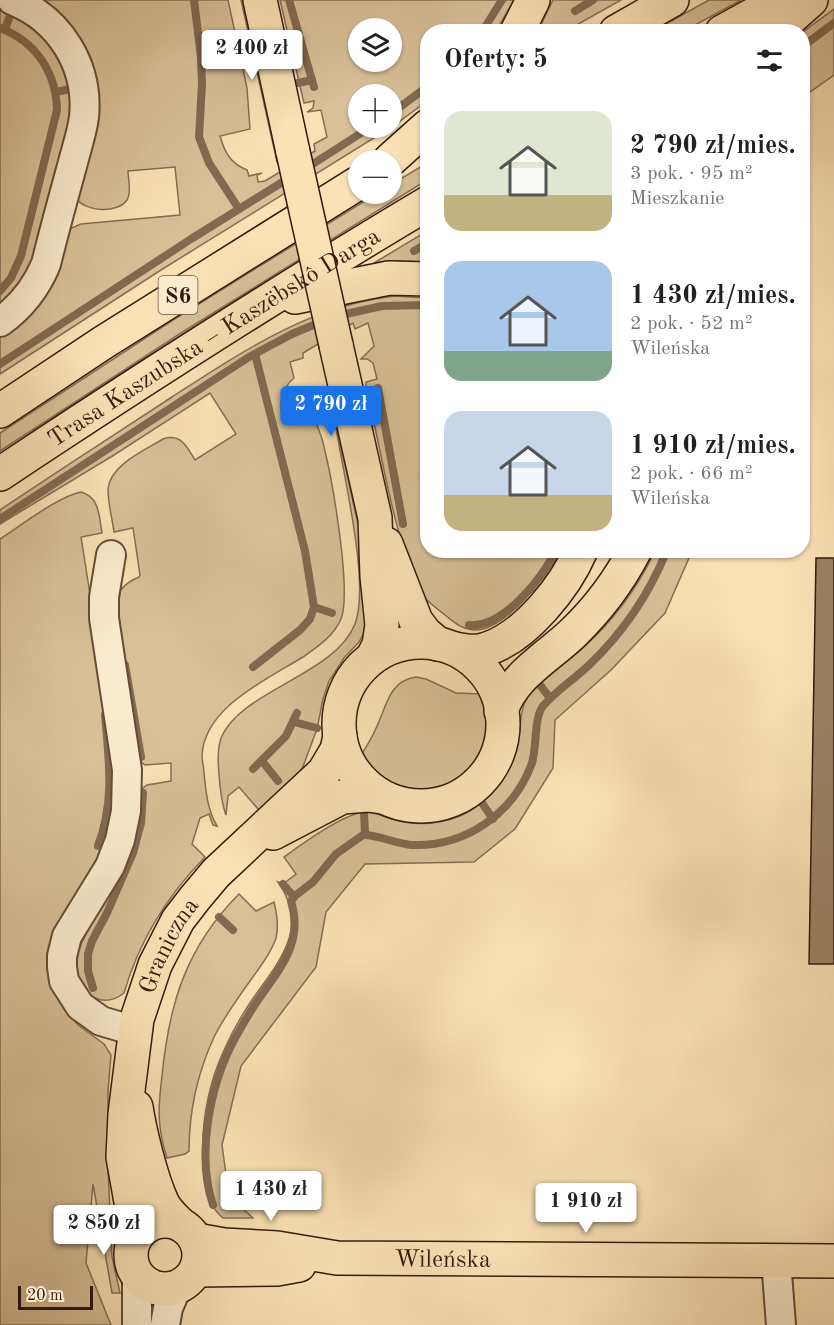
<!DOCTYPE html>
<html lang="pl">
<meta charset="utf-8">
<style>
body{margin:0;font-family:"Old Standard TT",serif;background:#f2f2f2;color:#202124;height:100vh;display:flex;flex-direction:column;font-size:22px;white-space:nowrap}
*{box-sizing:border-box;margin:0}
p{font-size:20px;color:#757577}
.icon{flex:none;width:33px;height:33px;fill:none;stroke:currentColor;stroke-width:2;stroke-linecap:round;stroke-linejoin:round}
.map{position:relative;flex:1;overflow:hidden}
.sheet{position:absolute;left:420px;top:24px;width:390px;height:534px;display:flex;flex-direction:column;background:#fff;border-radius:24px;box-shadow:0 2px 4px #0004}
.sheet>*{flex:none}
.fabs{position:absolute;left:348px;top:18px;display:grid;gap:12px}
.fabs a{display:grid;place-items:center;width:54px;height:54px;border-radius:50%;background:#fff;box-shadow:0 2px 4px #0004;font-size:30px}
.scale{position:absolute;left:18px;bottom:15px;width:75px;box-sizing:border-box;padding-left:6px;border:3px solid #341a0f;border-top:0;font-size:16px;line-height:21px;white-space:nowrap;color:#341a0f;-webkit-text-stroke:4px #fceccf;paint-order:stroke}
.price{position:absolute;translate:-50% -51px;padding:0 14px;border-radius:6px;background:#fff;color:#222;font-size:20px;line-height:39px;filter:drop-shadow(0 2px 3px #0008)}
.price::after{content:'';position:absolute;left:50%;top:36px;width:18px;height:14px;margin-left:-9px;background:inherit;clip-path:polygon(0 0,100% 0,50% 100%)}
.price.selected{background:#1a73e8;color:#fff}
ul{padding:0;list-style:none}
li{display:flex;align-items:center;gap:18px;height:150px;padding:0 24px}
li span{display:grid;place-items:center;flex:none;width:168px;height:120px;border-radius:18px;color:#555}
li>.icon{margin-inline-start:auto}
span .icon{width:72px;height:72px;fill:#fffc;stroke-width:1}
li b{font-size:26px}
h2{display:flex;justify-content:space-between;align-items:center;height:72px;padding:0 24px;font-size:26px}
.map>svg:first-child{display:block}
.green{fill:#d9c099;stroke:#866d54;stroke-width:1.5;fill-rule:evenodd}
.lines{fill:none;stroke-linecap:round;stroke-linejoin:round}
.stream{stroke:#836951;stroke-width:8}
.building{fill:#9b8265;stroke:#341a0f;stroke-width:1.5}
.minor-casing{stroke:#664c38;stroke-width:32}
.major-casing{stroke:#341a0f;stroke-width:36}
.highway-casing{stroke:#341a0f;stroke-width:36}
.minor{stroke:#fceccf;stroke-width:28}
.major{stroke:#fbe2b5;stroke-width:33}
.highway{stroke:#fbe2b5;stroke-width:33}
.major-bridge-casing{stroke:#341a0f;stroke-width:36;stroke-linecap:butt}
.major-bridge{stroke:#fbe2b5;stroke-width:33}
.labels{text-anchor:middle;stroke-width:5;stroke-linejoin:round;paint-order:stroke}
.shield{fill:#fceccf;stroke:#705949;stroke-width:1.5}
.shield-label{font-size:22px;font-weight:bold;fill:#341a0f}
.street-label{font-size:24px;fill:#341a0f;stroke:#fceccf}
</style>
<div class="map">
<svg width="834" height="1325" viewBox="0 0 834 1325">
<rect width="100%" height="100%" fill="#fbe2b5"/>
<filter id="stains"><feTurbulence type="fractalNoise" baseFrequency=".00333" numOctaves="4"/><feColorMatrix values="0 0 0 0 .2 0 0 0 0 .09 0 0 0 0 .02 0 0 0 .5 -.17"/></filter>
<radialGradient id="worn" r=".72"><stop offset=".6" stop-color="#630" stop-opacity="0"/><stop offset="1" stop-color="#630" stop-opacity=".3"/></radialGradient>
<g class="green">
<path d="M 35,0 L 228,0 L 247,88 L 250,129 L 220,136 C 225,153 230,163 247,170 L 249,176 L 262,173 L 257,175 L 258,182 L 265,181 L 315,151 L 314,144 L 327,137 L 321,110 L 307,112 L 313,108 L 314,101 L 304,103 L 280,0 L 514,0 L 496,31 L 428,32 L 427,101 L 392,127 L 392,94 L 358,94 L 358,128 L 390,128 L 161,270 L 0,374 L 0,334 L 69,229 L 81,224 L 180,215 L 175,167 L 128,171 C 128,179 132,192 127,200 C 117,214 85,212 76,198 L 91,131 ZM 358,28 L 392,28 L 392,62 L 358,62 Z"/>
<path d="M 241,0 L 246,0 L 282,159 L 277,162 Z"/>
<path d="M 553,0 L 621,0 L 566,31 L 538,31 Z"/>
<path d="M 709,0 L 741,0 L 684,31 L 653,31 Z"/>
<path d="M 0,9 C 45,26 78,71 70,120 C 67,144 58,168 51,191 C 43,222 38,259 19,286 C 14,294 6,300 0,306 Z"/>
<path d="M 834,9 L 834,75 L 803,97 L 803,32 Z"/>
<path d="M 427,163 L 427,180 L 181,333 L 0,451 L 0,433 L 173,320 L 376,194 L 392,194 L 392,184 Z"/>
<path d="M 427,231 L 427,262 L 395,261 L 374,263 Z"/>
<path d="M 395,296 L 427,298 L 428,550 L 561,551 C 546,576 505,632 473,630 C 461,629 454,622 445,615 C 434,606 423,599 417,586 C 391,523 382,453 366,387 L 366,382 L 377,379 L 373,363 L 367,359 L 361,359 L 374,346 L 368,323 L 355,329 L 353,323 L 303,353 L 303,358 L 290,362 L 294,378 C 280,390 280,403 282,418 L 312,413 C 316,424 322,435 324,447 C 332,479 352,591 341,619 C 334,636 317,647 303,657 C 266,680 205,707 202,755 C 202,761 204,767 204,773 C 206,791 207,809 217,826 L 213,825 L 209,814 L 200,818 L 192,844 L 205,857 C 167,896 139,941 124,993 C 115,1000 106,1003 95,998 C 78,991 75,970 78,955 C 81,937 93,925 99,909 C 115,871 126,830 139,791 L 147,785 L 171,781 L 171,763 L 145,765 L 137,759 L 112,609 C 118,592 122,584 139,577 L 140,575 L 133,528 L 114,532 C 112,518 108,503 108,489 C 110,465 145,450 163,439 C 181,433 187,447 195,460 L 236,434 L 210,393 L 114,455 L 0,524 L 0,510 C 57,472 115,434 172,397 C 242,352 310,305 395,296 Z"/>
<path d="M 334,416 L 362,542 L 368,626 L 359,642 L 344,658 L 329,681 L 323,699 L 317,729 L 302,769 L 292,781 L 259,810 L 239,787 L 228,796 L 226,815 C 221,802 220,788 219,774 C 218,762 217,750 221,738 C 241,690 335,675 355,624 C 371,581 341,466 334,416 Z"/>
<path d="M 81,492 C 100,497 99,517 102,533 L 81,537 L 109,714 L 116,800 L 105,848 L 71,909 L 67,1012 L 78,1025 L 104,1044 L 111,1055 L 108,1090 L 108,1169 L 112,1257 L 120,1293 L 112,1293 L 93,1184 L 86,1263 L 111,1325 L 0,1325 L 0,539 C 20,526 59,496 81,492 Z"/>
<path d="M 655,551 L 692,551 L 665,613 L 611,670 L 555,720 L 553,768 L 515,829 L 474,862 L 365,864 L 326,912 L 316,967 L 241,1066 L 222,1145 L 229,1196 L 253,1218 L 223,1218 C 206,1204 205,1186 203,1164 C 201,1125 208,1084 225,1048 C 233,1030 243,1013 254,997 C 280,960 310,927 278,882 L 283,884 L 296,874 L 284,857 C 302,844 347,811 367,812 C 375,812 382,816 389,818 C 412,826 437,825 460,816 C 492,802 515,770 519,735 C 521,723 520,711 526,700 C 537,681 566,664 583,648 C 613,621 638,587 655,551 Z"/>
<path d="M 416,677 L 426,679 L 456,693 L 481,694 C 513,779 405,830 361,755 C 367,746 373,736 377,726 C 387,705 389,681 416,677 Z"/>
<path d="M 239,894 L 256,911 L 274,902 C 277,914 279,926 276,938 C 271,954 259,968 250,981 C 237,999 225,1016 215,1035 C 198,1071 189,1111 189,1151 L 185,1154 L 167,1158 C 157,1127 158,1108 162,1076 C 169,1004 186,947 239,894 Z"/>
</g>
<g class="lines">
<g class="stream">
<path d="M 194,0 L 201,57 L 202,84 L 199,137 L 209,163 L 239,209"/>
<path d="M 289,0 L 314,87"/>
<path d="M 575,11 L 593,0"/>
<path d="M 0,28 C 36,42 56,72 57,110 L 21,256 L 11,278 L 0,291"/>
<path d="M 5,29 L 11,13"/>
<path d="M 482,32 L 502,0"/>
<path d="M 802,47 L 834,23"/>
<path d="M 298,83 L 312,80"/>
<path d="M 55,92 L 70,89"/>
<path d="M 392,113 L 428,86"/>
<path d="M 305,169 L 369,128"/>
<path d="M 414,251 L 428,243"/>
<path d="M 337,316 L 382,306 L 428,305"/>
<path d="M 0,364 L 191,239 L 289,178"/>
<path d="M 378,388 L 403,524"/>
<path d="M 0,519 L 249,357 L 292,334 L 323,321"/>
<path d="M 314,607 L 332,613"/>
<path d="M 469,625 C 504,628 542,578 556,550"/>
<path d="M 125,665 L 141,757"/>
<path d="M 253,667 L 300,630 L 310,619 L 314,607 L 305,551 L 255,354"/>
<path d="M 540,685 L 550,698"/>
<path d="M 294,722 L 317,728"/>
<path d="M 262,761 L 278,781"/>
<path d="M 253,769 L 286,736 L 297,713"/>
<path d="M 482,803 L 493,819"/>
<path d="M 364,812 L 365,834"/>
<path d="M 98,846 C 115,800 109,762 105,715"/>
<path d="M 283,884 L 294,897"/>
<path d="M 219,917 L 233,930"/>
<path d="M 93,988 L 88,971 L 88,954 L 92,941 L 107,913 L 133,853 L 141,823 L 143,793"/>
<path d="M 213,1205 C 196,1155 210,1085 234,1040 C 242,1026 249,1013 258,1000 C 280,968 304,943 291,901 L 296,895 L 313,882 L 336,854 L 363,835 C 376,834 396,844 412,845 C 466,847 514,813 532,763 C 537,746 534,717 543,706 C 556,691 573,680 588,666 C 623,633 649,595 667,550"/>
</g>
</g>
<path class="building" d="M 816,558 L 834,558 L 834,964 L 809,964 Z"/>
<g class="lines">
<g class="minor-casing">
<g id="minor">
<path d="M 0,322 C 21,307 36,288 46,264 C 54,231 63,199 72,166 C 76,150 82,133 84,117 C 89,66 60,19 12,0"/>
<path d="M 111,555 L 104,597 L 104,618 L 127,770 L 126,811 L 120,840 L 110,866 L 67,936 L 62,956 L 62,967 L 64,981 L 80,1006 L 101,1021 L 135,1031"/>
<path d="M 776,1260 L 781,1325"/>
<path d="M 137,1325 L 137,1277"/>
<path d="M 165,1325 L 168,1308 L 177,1287"/>
</g>
</g>
<g class="major-casing">
<g id="major">
<path d="M 260,0 L 293,152"/>
<path d="M 336,345 L 375,518 L 377,576 L 382,625 L 379,645 L 373,657"/>
<path d="M 386,544 L 416,621 L 425,633 L 438,644"/>
<circle cx="421" cy="724" r="82"/>
<path d="M 273,833 L 342,797 L 368,795 L 382,797"/>
<path d="M 136,1107 C 140,1133 151,1178 162,1202 C 166,1211 173,1217 180,1224"/>
<circle cx="165" cy="1255" r="34"/>
<path id="s1" d="M 196,1240 L 224,1245 L 277,1248 L 337,1258 L 834,1261"/>
<path id="s2" d="M 132,1243 L 134,1227 L 133,1213 L 123,1157 L 125,1114 L 137,1019 L 155,965 L 178,920 L 195,898 L 216,873 L 324,772 L 337,750 L 340,736"/>
<path d="M 196,1270 L 277,1269 L 299,1265"/>
</g>
</g>
<g class="highway-casing">
<g id="highway">
<path d="M 517,32 L 533,0"/>
<path d="M 616,32 L 672,0"/>
<path d="M 722,32 L 780,0"/>
<path d="M 775,32 L 811,0"/>
<path d="M 390,160 L 428,126"/>
<path d="M 295,297 L 389,278 L 428,279"/>
<path d="M 0,411 L 104,342 L 358,183"/>
<path id="s3" d="M 0,474 C 140,381 282,290 428,203"/>
<path d="M 455,649 C 466,651 476,653 487,649 C 526,636 565,587 581,550"/>
<path d="M 501,711 C 513,675 547,658 573,633 C 598,609 619,581 635,550"/>
</g>
</g>
<use href="#minor" class="minor"/>
<use href="#major" class="major"/>
<use href="#highway" class="highway"/>
<g class="major-bridge-casing">
<path id="major-bridge" d="M 293,152 L 336,345"/>
</g>
<use href="#major-bridge" class="major-bridge"/>
</g>
<g class="labels">
<rect class="shield" x="158.5" y="276" width="39" height="38" rx="4.5"/>
<g class="shield-label">
<text x="178" y="303">S6</text>
</g>
<g class="street-label">
<text dy="8" stroke="none"><textPath href="#s3" startOffset="254">Trasa Kaszubska – Kaszëbskô Darga</textPath></text>
<text dy="8" stroke="none"><textPath href="#s2" startOffset="306">Graniczna</textPath></text>
<text dy="8" stroke="none"><textPath href="#s1" startOffset="248">Wileńska</textPath></text>
</g>
</g>
<rect width="100%" height="100%" filter="url(#stains)"/>
<rect width="100%" height="100%" fill="url(#worn)"/>
</svg>
<div class="fabs">
<a><svg class="icon" aria-label="layers" viewBox="0 0 24 24"><path d="M12 4l9 5-9 5-9-5zM3 14l9 5 9-5"/></svg></a>
<a>+</a>
<a>−</a>
</div>
<div class="scale">20 m</div>
<b class="price" style="left:252px;top:81px">2 400 zł</b>
<b class="price selected" style="left:331px;top:437px">2 790 zł</b>
<b class="price" style="left:271px;top:1222px">1 430 zł</b>
<b class="price" style="left:586px;top:1234px">1 910 zł</b>
<b class="price" style="left:104px;top:1256px">2 850 zł</b>
<section class="sheet">
<h2>Oferty: 5<svg class="icon" aria-label="filters" viewBox="0 0 24 24"><path d="M4 7h16M4 17h16"/><circle cx="9" cy="7" r="2"/><circle cx="15" cy="17" r="2"/></svg></h2>
<ul>
<li><span style="background:linear-gradient(#dfe7d0 70%,#c2b280 0)"><svg class="icon" aria-label="home" viewBox="0 0 24 24"><path d="M3 11l9-7 9 7M6 9v11h12V9"/></svg></span><div><b>2 790 zł/mies.</b><p>3 pok. · 95 m²</p><p>Mieszkanie</p></div></li>
<li><span style="background:linear-gradient(#a9c7e8 75%,#7fa58c 0)"><svg class="icon" aria-label="home" viewBox="0 0 24 24"><path d="M3 11l9-7 9 7M6 9v11h12V9"/></svg></span><div><b>1 430 zł/mies.</b><p>2 pok. · 52 m²</p><p>Wileńska</p></div></li>
<li><span style="background:linear-gradient(#c9d6e8 70%,#c2b280 0)"><svg class="icon" aria-label="home" viewBox="0 0 24 24"><path d="M3 11l9-7 9 7M6 9v11h12V9"/></svg></span><div><b>1 910 zł/mies.</b><p>2 pok. · 66 m²</p><p>Wileńska</p></div></li>
</ul>
</section>
</div>
